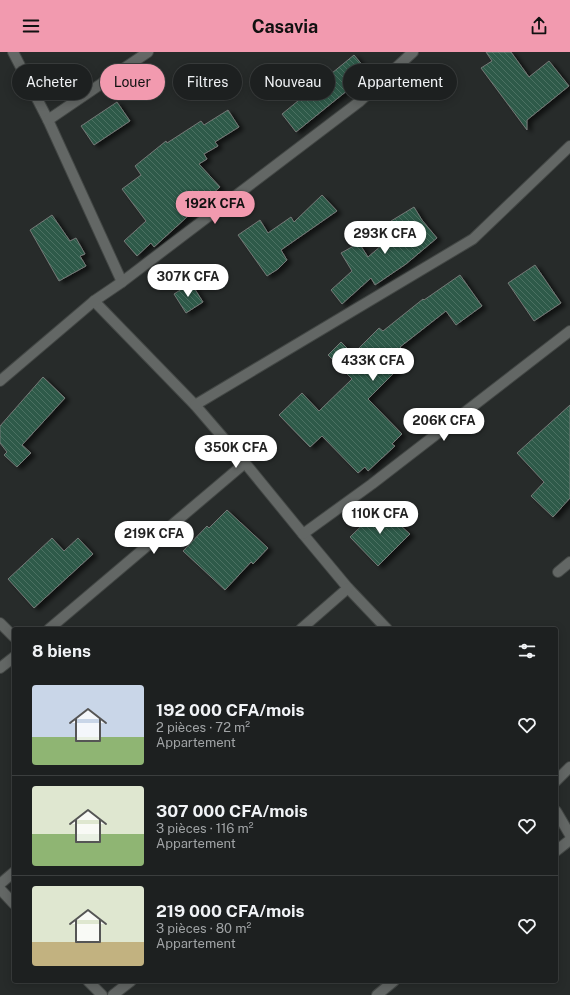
<!DOCTYPE html>
<html lang="fr">
<meta charset="utf-8">
<style>
body{margin:0;font-family:"Public Sans",sans-serif;background:#2a2d2d;color:#f1f3f6;height:100vh;display:flex;flex-direction:column;font-size:15px;white-space:nowrap}
*{box-sizing:border-box;margin:0}
p{font-size:13px;color:#a0a3a5}
.icon{flex:none;width:22px;height:22px;fill:none;stroke:currentColor;stroke-width:2;stroke-linecap:round;stroke-linejoin:round}
.map{position:relative;flex:1;overflow:hidden}
.details{position:absolute;left:12px;top:575px;width:546px;height:356px;display:flex;flex-direction:column;background:#1d2020;border-radius:4px;box-shadow:0 2px 10px #0003,0 0 0 1px #3b3e3e}
.details>*{flex:none}
.banner{position:absolute;left:12px;top:12px;width:546px;height:36px;display:flex;gap:8px}
.price{position:absolute;translate:-50% -34px;padding:0 9px;border-radius:14px;background:#fff;color:#222;font-size:13px;line-height:26px;filter:drop-shadow(0 1px 2px #0008)}
.price::after{content:'';position:absolute;left:50%;top:24px;width:12px;height:9px;margin-left:-6px;background:inherit;clip-path:polygon(0 0,100% 0,50% 100%)}
.price.current{background:#f29aaf;color:#111}
ul{padding:0;list-style:none}
li{display:flex;align-items:center;gap:12px;height:100px;padding:0 20px}
li+li{border-top:1px solid #3b3e3e}
li span{display:grid;place-items:center;flex:none;width:112px;height:80px;border-radius:4px;color:#555}
li>.icon{margin-inline-start:auto}
span .icon{width:48px;height:48px;fill:#fffc;stroke-width:1}
li b{font-size:17px}
h2{display:flex;justify-content:space-between;align-items:center;height:48px;padding:0 20px;font-size:17px}
.pill{padding:0 14px;border-radius:18px;background:#1d2020;box-shadow:0 2px 10px #0003,0 0 0 1px #3b3e3e;font-size:14px;line-height:36px}
.pill.current{background:#f29aaf;color:#111}
header{display:flex;justify-content:space-between;align-items:center;height:52px;padding:0 20px;background:#f29aaf;color:#111;font-size:18px;font-weight:700}
.map>svg:first-child{display:block}
.building{fill:url(#building-back-hatch);stroke:#757977;filter:url(#shadow)}
.lines{fill:none;stroke-linecap:round;stroke-linejoin:round}
.minor-casing{stroke:#434745;stroke-width:12}
.minor{stroke:#636765;stroke-width:10}
</style>
<header><svg class="icon" aria-label="menu" viewBox="0 0 24 24"><path d="M4 6h16M4 12h16M4 18h16"/></svg>Casavia<svg class="icon" aria-label="share" viewBox="0 0 24 24"><path d="M12 15V3M7 8l5-5 5 5M5 13v7h14v-7"/></svg></header>
<div class="map">
<svg width="570" height="943" viewBox="0 0 570 943">
<defs>
<pattern id="building-back-hatch" width="6" height="6" patternUnits="userSpaceOnUse"><rect width="6" height="6" fill="#2d5a49"/><path d="M-1 5l2 2M0 0l6 6M5-1l2 2" fill="none" stroke="#4b7162"/></pattern>
<filter id="shadow"><feDropShadow dx="4.5" dy="2.5" stdDeviation="2" flood-color="#0009"/></filter>
</defs>
<rect width="100%" height="100%" fill="#272b2a"/>
<g class="building">
<path d="M 486,0 L 511,0 L 529,25 L 549,9 L 569,34 L 527,68 L 527,78 L 481,16 L 492,9 Z"/>
<path d="M 354,3 L 369,21 L 296,80 L 282,62 Z"/>
<path d="M 117,50 L 130,69 L 94,93 L 81,74 Z"/>
<path d="M 228,58 L 239,75 L 215,90 L 218,94 L 204,102 L 207,107 L 199,112 L 220,135 L 154,195 L 151,191 L 137,204 L 124,189 L 146,169 L 122,137 L 141,123 L 135,114 L 166,89 L 167,91 L 201,69 L 204,73 Z"/>
<path d="M 322,143 L 337,159 L 281,198 L 287,208 L 278,217 L 267,224 L 238,183 L 260,168 L 268,181 L 291,165 L 294,170 Z"/>
<path d="M 414,155 L 422,168 L 437,186 L 406,212 L 375,233 L 371,226 L 342,252 L 331,238 L 352,219 L 341,201 L 359,191 L 368,205 L 390,186 L 392,189 L 400,184 L 391,169 Z"/>
<path d="M 52,163 L 70,189 L 76,186 L 85,202 L 80,204 L 86,214 L 59,229 L 30,178 Z"/>
<path d="M 535,213 L 561,251 L 534,269 L 508,231 Z"/>
<path d="M 460,223 L 482,254 L 456,273 L 446,259 L 400,295 L 410,305 L 368,347 L 402,382 L 392,392 L 395,394 L 368,419 L 365,415 L 358,421 L 322,384 L 310,395 L 279,363 L 302,341 L 319,359 L 352,327 L 328,303 L 341,290 L 353,302 L 379,276 L 383,279 L 423,247 L 424,248 Z"/>
<path d="M 191,231 L 203,250 L 186,261 L 174,242 Z"/>
<path d="M 43,325 L 65,346 L 22,393 L 31,401 L 17,415 L 4,403 L 7,400 L 0,391 L 0,374 Z"/>
<path d="M 570,353 L 570,446 L 553,465 L 531,444 L 544,430 L 517,401 Z"/>
<path d="M 384,452 L 403,472 L 401,474 L 410,482 L 378,514 L 350,485 Z"/>
<path d="M 227,458 L 268,496 L 253,512 L 251,510 L 225,538 L 183,499 L 207,474 L 209,476 Z"/>
<path d="M 52,486 L 64,499 L 78,486 L 93,502 L 34,556 L 8,527 Z"/>
</g>
<g class="lines">
<g class="minor-casing">
<g id="minor">
<path d="M 13,0 L 48,68 L 122,230"/>
<path d="M 48,68 L 148,0"/>
<path d="M 94,249 L 195,353 L 245,411 L 303,482 L 348,536 L 387,577"/>
<path d="M 0,329 L 94,249 L 122,230 L 359,50 L 413,0"/>
<path d="M 195,353 L 473,187 L 570,94"/>
<path d="M 303,482 L 372,432 L 570,279"/>
<path d="M 558,520 L 570,510"/>
<path d="M 0,571 L 14,585"/>
<path d="M 49,577 L 245,411"/>
<path d="M 301,577 L 348,536"/>
<path d="M 0,616 L 14,605"/>
<path d="M 556,729 L 570,715"/>
<path d="M 556,759 L 570,783"/>
<path d="M 556,799 L 570,788"/>
<path d="M 0,832 L 14,820"/>
<path d="M 0,837 L 14,852"/>
<path d="M 88,929 L 102,943"/>
<path d="M 113,943 L 131,929"/>
<path d="M 377,943 L 394,929"/>
</g>
</g>
<use href="#minor" class="minor"/>
</g>
</svg>
<b class="price current" style="left:215px;top:173px">192K CFA</b>
<b class="price" style="left:385px;top:203px">293K CFA</b>
<b class="price" style="left:188px;top:246px">307K CFA</b>
<b class="price" style="left:373px;top:330px">433K CFA</b>
<b class="price" style="left:444px;top:390px">206K CFA</b>
<b class="price" style="left:236px;top:417px">350K CFA</b>
<b class="price" style="left:380px;top:483px">110K CFA</b>
<b class="price" style="left:154px;top:503px">219K CFA</b>
<div class="banner">
<a class="pill">Acheter</a>
<a class="pill current">Louer</a>
<a class="pill">Filtres</a>
<a class="pill">Nouveau</a>
<a class="pill">Appartement</a>
</div>
<section class="details">
<h2>8 biens<svg class="icon" aria-label="filters" viewBox="0 0 24 24"><path d="M4 7h16M4 17h16"/><circle cx="9" cy="7" r="2"/><circle cx="15" cy="17" r="2"/></svg></h2>
<ul>
<li><span style="background:linear-gradient(#c9d6e8 65%,#8fb573 0)"><svg class="icon" aria-label="home" viewBox="0 0 24 24"><path d="M3 11l9-7 9 7M6 9v11h12V9"/></svg></span><div><b>192 000 CFA/mois</b><p>2 pièces · 72 m²</p><p>Appartement</p></div><svg class="icon" aria-label="heart" viewBox="0 0 24 24"><path d="M12 20l-8-8c-3-5 5-10 8-4 3-6 11-1 8 4z"/></svg></li>
<li><span style="background:linear-gradient(#dfe7d0 60%,#8fb573 0)"><svg class="icon" aria-label="home" viewBox="0 0 24 24"><path d="M3 11l9-7 9 7M6 9v11h12V9"/></svg></span><div><b>307 000 CFA/mois</b><p>3 pièces · 116 m²</p><p>Appartement</p></div><svg class="icon" aria-label="heart" viewBox="0 0 24 24"><path d="M12 20l-8-8c-3-5 5-10 8-4 3-6 11-1 8 4z"/></svg></li>
<li><span style="background:linear-gradient(#dfe7d0 70%,#c2b280 0)"><svg class="icon" aria-label="home" viewBox="0 0 24 24"><path d="M3 11l9-7 9 7M6 9v11h12V9"/></svg></span><div><b>219 000 CFA/mois</b><p>3 pièces · 80 m²</p><p>Appartement</p></div><svg class="icon" aria-label="heart" viewBox="0 0 24 24"><path d="M12 20l-8-8c-3-5 5-10 8-4 3-6 11-1 8 4z"/></svg></li>
</ul>
</section>
</div>
